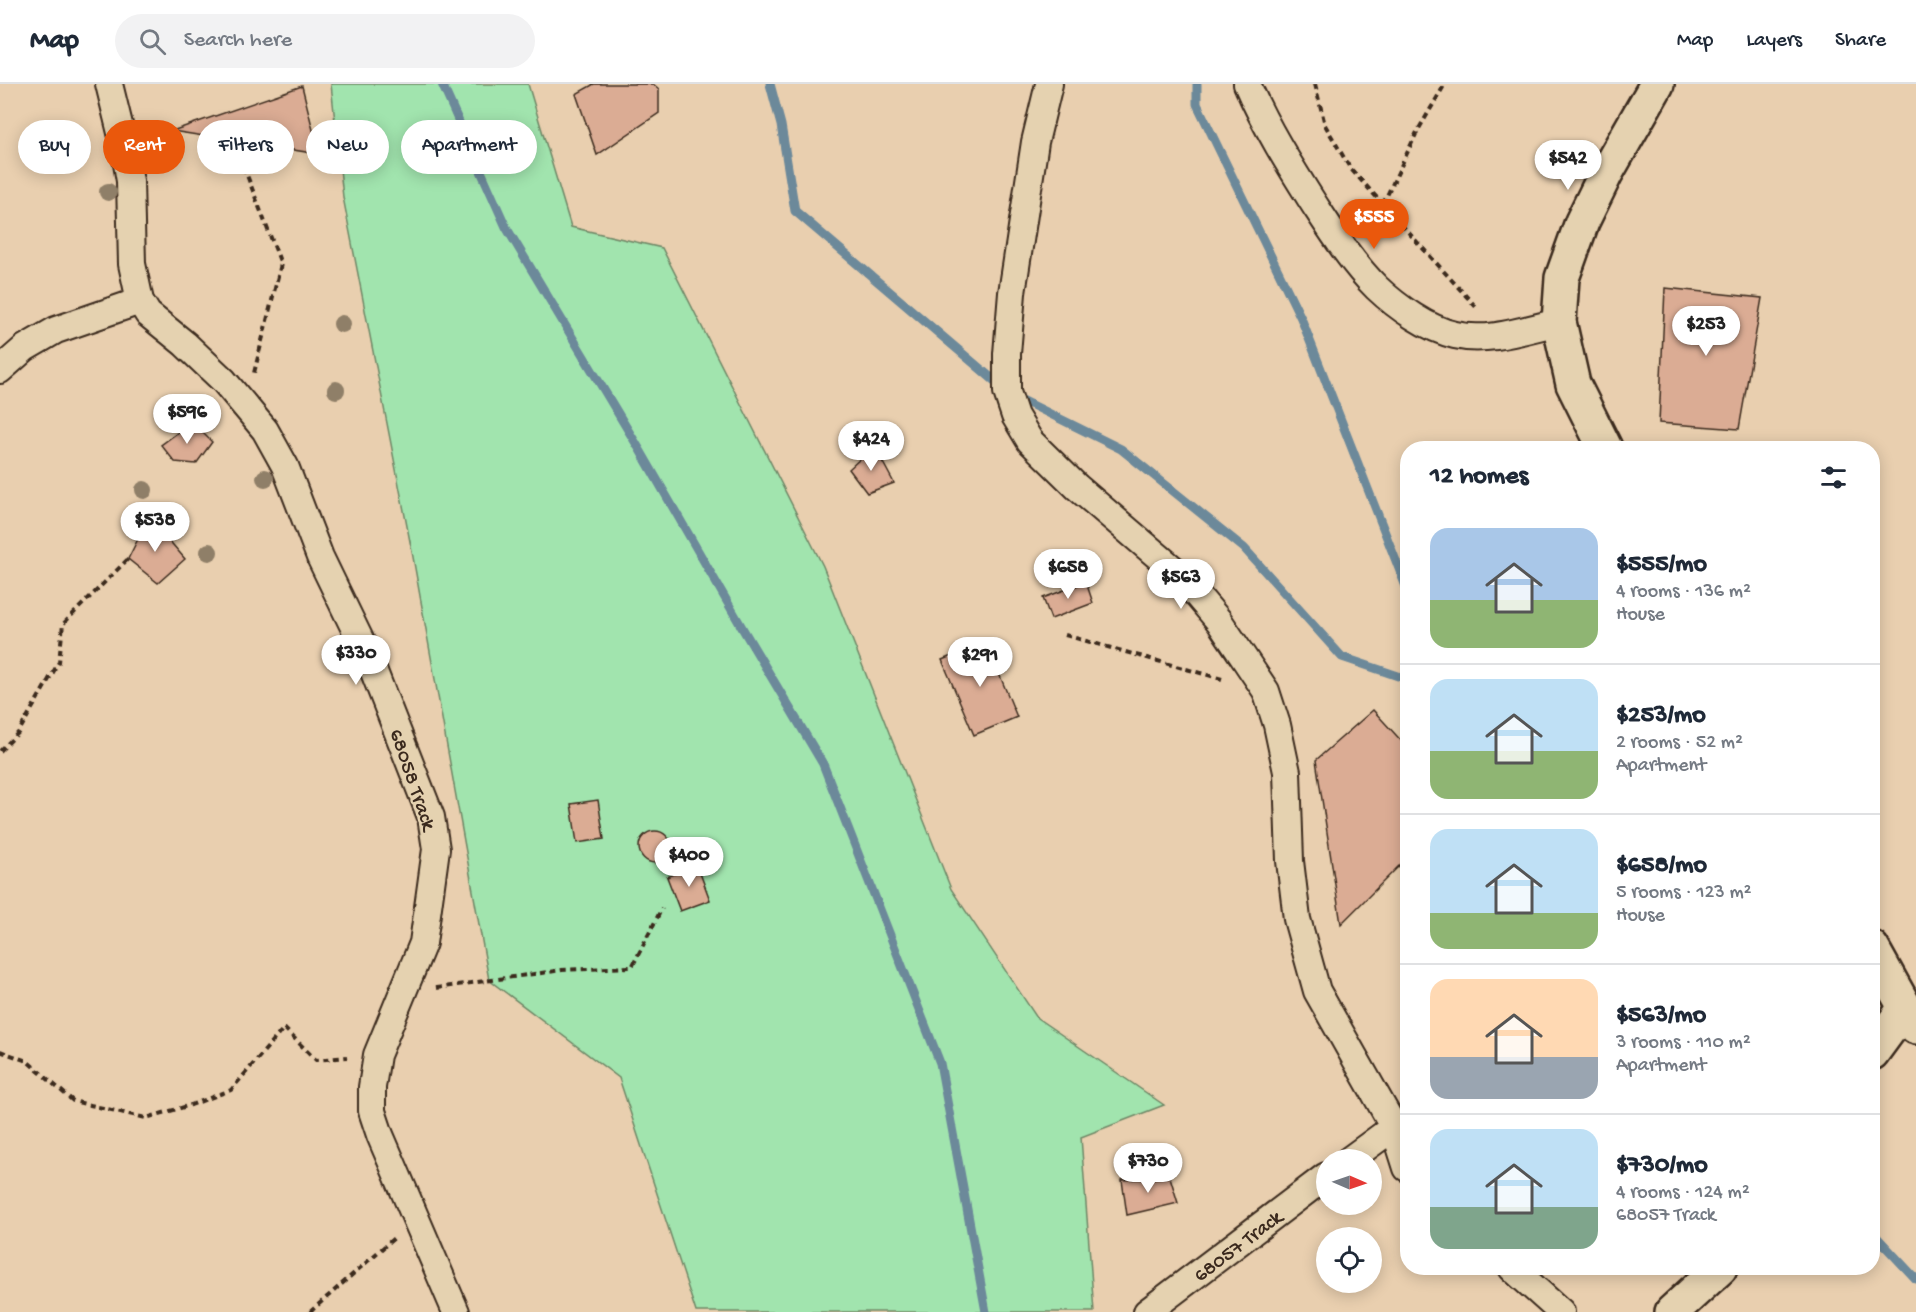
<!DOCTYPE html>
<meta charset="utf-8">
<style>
body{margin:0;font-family:"Gochi Hand",sans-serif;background:#f2f2f3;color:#1f2937;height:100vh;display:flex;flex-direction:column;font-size:22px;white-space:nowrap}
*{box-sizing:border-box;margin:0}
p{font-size:20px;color:#747a83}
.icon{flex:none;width:33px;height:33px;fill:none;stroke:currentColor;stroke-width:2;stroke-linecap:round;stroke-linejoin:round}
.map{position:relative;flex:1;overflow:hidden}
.details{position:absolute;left:1400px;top:357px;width:480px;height:834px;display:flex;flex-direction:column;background:#fff;border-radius:24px;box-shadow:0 3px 15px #0003}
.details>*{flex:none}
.top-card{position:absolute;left:18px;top:36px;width:570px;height:54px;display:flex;gap:12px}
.needle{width:39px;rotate:92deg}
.controls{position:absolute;left:1316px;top:1065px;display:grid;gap:12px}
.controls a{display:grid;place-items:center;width:66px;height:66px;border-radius:50%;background:#fff;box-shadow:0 3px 15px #0003;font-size:30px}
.price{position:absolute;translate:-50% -51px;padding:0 14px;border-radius:21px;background:#fff;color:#222;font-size:20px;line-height:39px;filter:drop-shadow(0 2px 3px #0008)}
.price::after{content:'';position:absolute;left:50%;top:36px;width:18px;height:14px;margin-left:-9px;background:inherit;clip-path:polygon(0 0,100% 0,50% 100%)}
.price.selected{background:#ea580c;color:#fff}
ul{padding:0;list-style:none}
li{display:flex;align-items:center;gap:18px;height:150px;padding:0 30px}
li+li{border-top:2px solid #e0e1e3}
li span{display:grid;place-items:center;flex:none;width:168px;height:120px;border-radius:18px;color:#555}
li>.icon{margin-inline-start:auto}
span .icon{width:72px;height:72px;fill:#fffc;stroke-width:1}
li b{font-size:26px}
h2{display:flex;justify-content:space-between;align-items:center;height:72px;padding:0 30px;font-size:26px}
.chip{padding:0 21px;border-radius:27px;background:#fff;box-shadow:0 3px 15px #0003;font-size:21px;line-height:54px}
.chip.selected{background:#ea580c;color:#fff}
header{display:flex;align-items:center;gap:36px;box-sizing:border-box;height:84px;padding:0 30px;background:#fff;border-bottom:2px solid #e0e1e3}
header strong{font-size:28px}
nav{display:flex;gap:33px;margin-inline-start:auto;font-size:21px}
.search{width:420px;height:54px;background:#f2f2f3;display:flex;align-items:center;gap:15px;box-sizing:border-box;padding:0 21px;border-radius:33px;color:#747a83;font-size:22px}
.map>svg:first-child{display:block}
.green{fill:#a1e4ae;stroke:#6e8766;stroke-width:1.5}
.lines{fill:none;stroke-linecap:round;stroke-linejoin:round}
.stream{stroke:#6c899a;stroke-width:9}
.building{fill:#dbac94;stroke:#3b2a1e;stroke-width:1.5}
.street-casing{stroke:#3b2a1e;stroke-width:30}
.secondary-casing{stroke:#3b2a1e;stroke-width:38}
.path{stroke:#3b2a1e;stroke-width:4;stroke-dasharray:6 4.5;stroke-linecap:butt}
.street{stroke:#e5d2b0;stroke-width:26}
.secondary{stroke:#e5d2b0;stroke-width:33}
.tree{fill:#8f7f67}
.labels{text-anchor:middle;stroke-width:4.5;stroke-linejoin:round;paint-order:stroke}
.street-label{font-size:21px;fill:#3b2a1e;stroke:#e5d2b0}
</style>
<header>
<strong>Map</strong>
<div class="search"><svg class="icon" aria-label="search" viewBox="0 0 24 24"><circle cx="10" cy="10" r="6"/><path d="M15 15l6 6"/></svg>Search here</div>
<nav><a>Map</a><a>Layers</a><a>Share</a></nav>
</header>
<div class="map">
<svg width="1916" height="1228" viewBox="0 0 1916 1228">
<rect width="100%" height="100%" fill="#e9cfaf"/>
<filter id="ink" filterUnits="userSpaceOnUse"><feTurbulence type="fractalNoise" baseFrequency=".0167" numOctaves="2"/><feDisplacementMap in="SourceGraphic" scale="12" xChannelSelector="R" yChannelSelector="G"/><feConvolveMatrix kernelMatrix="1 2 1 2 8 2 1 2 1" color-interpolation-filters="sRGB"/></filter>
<g filter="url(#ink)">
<path class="green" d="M 331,0 L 528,0 L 571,143 L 662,164 L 823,482 L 951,805 L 1037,934 L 1164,1021 L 1081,1053 L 1094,1228 L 696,1228 L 619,994 L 489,896 L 413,473 L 343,113 Z"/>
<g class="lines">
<g class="stream">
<path d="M 442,0 L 506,143 L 640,366 L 744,547 L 823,680 L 940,979 L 986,1228"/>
<path d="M 770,0 L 781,41 L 795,127 L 1003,304"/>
<path d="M 1197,0 L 1197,20 L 1301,234 L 1407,505"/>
<path d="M 1014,312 L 1121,365 L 1244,464 L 1342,573 L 1407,595"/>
<path d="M 1872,1148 L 1916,1195"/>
</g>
</g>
<g class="building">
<path d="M 594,0 L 653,0 L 659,5 L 659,29 L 597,71 L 576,10 Z"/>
<path d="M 302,2 L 319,70 L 172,47 Z"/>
<path d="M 1665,204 L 1762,214 L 1739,345 L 1659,339 Z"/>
<path d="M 192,338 L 212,358 L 196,380 L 175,378 L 161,361 Z"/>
<path d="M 874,362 L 894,399 L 867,409 L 849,385 Z"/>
<path d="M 149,433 L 185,475 L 158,499 L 128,475 Z"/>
<path d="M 1086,498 L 1093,519 L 1051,535 L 1043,514 Z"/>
<path d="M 986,558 L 1017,633 L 974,651 L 942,576 Z"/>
<path d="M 1373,626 L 1407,663 L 1407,774 L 1341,840 L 1316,676 Z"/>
<path d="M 598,716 L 604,755 L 577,759 L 571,720 Z"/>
<circle cx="655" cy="763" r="16"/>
<path d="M 697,781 L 710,816 L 680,827 L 667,793 Z"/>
<path d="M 1170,1093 L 1178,1119 L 1127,1131 L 1122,1096 Z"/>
</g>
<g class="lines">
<g class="street-casing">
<g id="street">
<path d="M 109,0 L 123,57 L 130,97 L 132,180 L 140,217 L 148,230 L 185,260 L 224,297 L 265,346 L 285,382 L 320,473 L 367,570 L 431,733 L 436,765 L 423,859 L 377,971 L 372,1003 L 372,1027 L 380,1051 L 456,1228"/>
<path d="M 1049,0 L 1035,58 L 1012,209 L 1007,270 L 1007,308 L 1015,332 L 1030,357 L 1077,403 L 1180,491 L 1219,537 L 1266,607 L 1277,641 L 1287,688 L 1290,777 L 1297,835 L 1317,907 L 1394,1043 L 1407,1084"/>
<path d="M 1247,0 C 1265,42 1290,82 1314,120 C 1333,149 1352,179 1377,204 C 1397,223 1428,245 1455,251 C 1489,259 1526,245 1559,238"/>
<path d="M 0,286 L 25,264 L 56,246 L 140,217"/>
<path d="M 1349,1076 L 1394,1043"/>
<path d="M 1512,1184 L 1561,1228"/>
<path d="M 1147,1228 L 1326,1092"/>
</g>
</g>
<g class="secondary-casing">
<g id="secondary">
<path d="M 1605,364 L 1573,300 L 1559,238 L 1562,194 L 1582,138 L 1606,89 L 1657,0"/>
<path d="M 1872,864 L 1916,943"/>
<path d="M 1872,969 L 1905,924"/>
<path d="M 1672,1228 L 1720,1184"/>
</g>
</g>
<g class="path">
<path d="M 1315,0 L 1325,41 L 1350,84 L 1477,224"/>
<path d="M 240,73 L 281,180 L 254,289"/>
<path d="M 1383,120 L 1417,48 L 1445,0"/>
<path d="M 1065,551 L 1222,595"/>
<path d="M 0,667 L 18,649 L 59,578 L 63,540 L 128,475"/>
<path d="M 436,904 L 562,886 L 632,883 L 662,824"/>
<path d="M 0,967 L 27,977 L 73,1017 L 146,1034 L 191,1021 L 231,1006 L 284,944 L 316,976 L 347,973"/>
<path d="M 310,1228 L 394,1154"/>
</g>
<use href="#street" class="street"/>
<use href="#secondary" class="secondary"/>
</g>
<g class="tree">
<circle cx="108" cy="108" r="9"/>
<circle cx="342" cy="240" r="9"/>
<circle cx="336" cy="306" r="9"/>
<circle cx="265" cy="394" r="9"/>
<circle cx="144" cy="406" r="9"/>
<circle cx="209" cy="468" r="9"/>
</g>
</g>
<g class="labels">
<g class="street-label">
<text transform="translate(414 695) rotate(71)" y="7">68058 Track</text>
<text transform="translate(1237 1161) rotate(-37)" y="7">68057 Track</text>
</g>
</g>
</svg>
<div class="controls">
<a><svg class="needle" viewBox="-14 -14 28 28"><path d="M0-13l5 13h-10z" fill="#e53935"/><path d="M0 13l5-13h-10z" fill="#747a83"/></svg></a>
<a><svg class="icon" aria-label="locate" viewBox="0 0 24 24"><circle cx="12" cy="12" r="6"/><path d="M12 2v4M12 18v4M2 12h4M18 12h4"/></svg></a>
</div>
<b class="price" style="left:1568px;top:107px">$542</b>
<b class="price selected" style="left:1374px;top:166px">$555</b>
<b class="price" style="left:1706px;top:273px">$253</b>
<b class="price" style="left:187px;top:361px">$596</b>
<b class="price" style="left:871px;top:388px">$424</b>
<b class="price" style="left:155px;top:469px">$538</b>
<b class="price" style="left:1068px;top:516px">$658</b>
<b class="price" style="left:1181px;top:526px">$563</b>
<b class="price" style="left:356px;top:602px">$330</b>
<b class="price" style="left:980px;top:604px">$291</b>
<b class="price" style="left:689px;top:804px">$400</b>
<b class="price" style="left:1148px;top:1110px">$730</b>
<div class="top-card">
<a class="chip">Buy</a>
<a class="chip selected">Rent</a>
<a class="chip">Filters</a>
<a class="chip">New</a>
<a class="chip">Apartment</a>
</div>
<section class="details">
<h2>12 homes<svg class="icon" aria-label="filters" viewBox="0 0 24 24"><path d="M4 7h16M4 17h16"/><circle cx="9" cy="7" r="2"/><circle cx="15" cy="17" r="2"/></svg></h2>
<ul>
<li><span style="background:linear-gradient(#a9c7e8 60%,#8fb573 0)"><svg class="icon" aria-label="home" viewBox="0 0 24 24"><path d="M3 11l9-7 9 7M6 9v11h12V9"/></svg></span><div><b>$555/mo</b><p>4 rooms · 136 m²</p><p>House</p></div></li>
<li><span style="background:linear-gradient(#bfe0f5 60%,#8fb573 0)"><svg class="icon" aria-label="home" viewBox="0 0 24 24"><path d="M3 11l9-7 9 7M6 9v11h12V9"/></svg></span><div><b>$253/mo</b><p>2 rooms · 52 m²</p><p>Apartment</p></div></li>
<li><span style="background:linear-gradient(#bfe0f5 70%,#8fb573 0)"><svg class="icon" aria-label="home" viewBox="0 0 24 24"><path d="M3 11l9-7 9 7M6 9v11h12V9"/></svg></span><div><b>$658/mo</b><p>5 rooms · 123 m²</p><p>House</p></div></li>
<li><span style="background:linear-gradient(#ffd9b3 65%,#9aa5b1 0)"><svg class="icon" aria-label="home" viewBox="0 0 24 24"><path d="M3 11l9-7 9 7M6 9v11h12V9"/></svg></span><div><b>$563/mo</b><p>3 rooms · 110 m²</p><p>Apartment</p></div></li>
<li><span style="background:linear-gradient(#bfe0f5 65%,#7fa58c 0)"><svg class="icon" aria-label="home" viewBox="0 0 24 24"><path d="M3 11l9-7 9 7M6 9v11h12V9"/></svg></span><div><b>$730/mo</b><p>4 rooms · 124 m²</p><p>68057 Track</p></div></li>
</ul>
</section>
</div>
